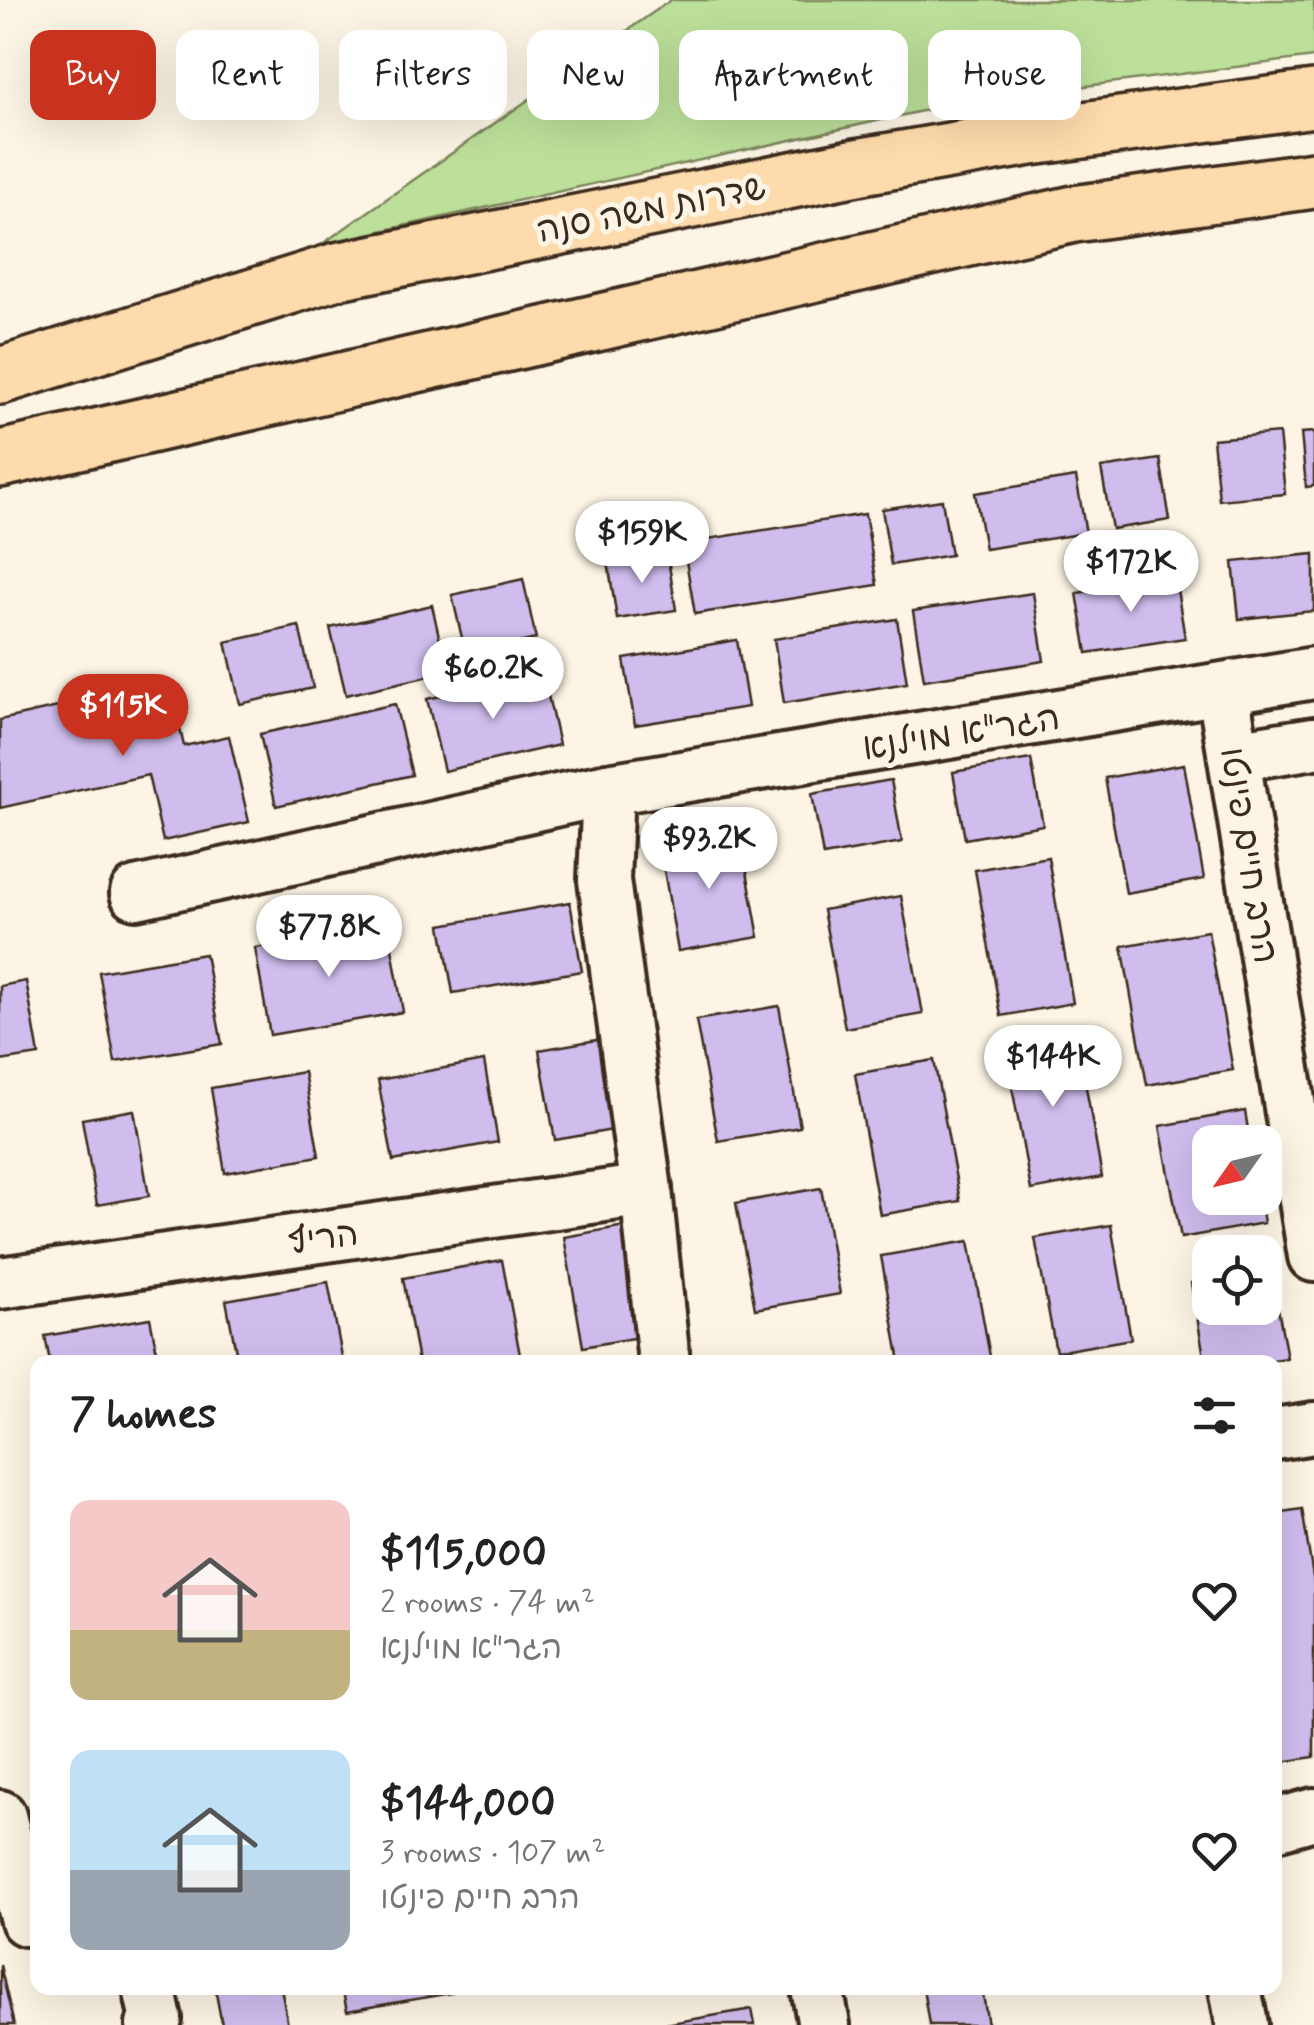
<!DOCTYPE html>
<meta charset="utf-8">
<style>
body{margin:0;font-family:Mynerve,"Playpen Sans Hebrew",sans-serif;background:#f6f6f6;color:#222;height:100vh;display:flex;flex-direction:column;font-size:38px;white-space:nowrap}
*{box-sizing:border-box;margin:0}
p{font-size:32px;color:#767676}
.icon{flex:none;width:55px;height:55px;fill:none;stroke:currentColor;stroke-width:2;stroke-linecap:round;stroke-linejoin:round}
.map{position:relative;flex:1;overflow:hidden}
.details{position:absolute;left:30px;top:1355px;width:1252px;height:640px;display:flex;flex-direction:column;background:#fff;border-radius:20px;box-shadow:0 10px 40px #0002}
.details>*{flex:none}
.hud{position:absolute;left:30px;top:30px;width:1255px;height:90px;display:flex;gap:20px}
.needle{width:65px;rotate:236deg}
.tools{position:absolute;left:1192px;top:1125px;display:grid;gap:20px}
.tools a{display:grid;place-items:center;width:90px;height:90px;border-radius:20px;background:#fff;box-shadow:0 10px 40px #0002;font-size:50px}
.price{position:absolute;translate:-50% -85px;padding:0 22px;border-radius:35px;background:#fff;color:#222;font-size:32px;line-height:65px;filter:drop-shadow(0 2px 5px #0008)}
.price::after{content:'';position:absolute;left:50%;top:60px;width:30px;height:22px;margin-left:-15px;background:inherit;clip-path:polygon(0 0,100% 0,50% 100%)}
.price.current{background:#c8321e;color:#fff}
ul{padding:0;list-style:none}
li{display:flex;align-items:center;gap:30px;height:250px;padding:0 40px}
li span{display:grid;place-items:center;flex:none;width:280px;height:200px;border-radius:20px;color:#555}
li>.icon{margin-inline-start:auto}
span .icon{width:120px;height:120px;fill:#fffc;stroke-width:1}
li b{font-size:42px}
h2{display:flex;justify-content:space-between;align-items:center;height:120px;padding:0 40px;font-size:42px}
.tag{padding:0 35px;border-radius:20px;background:#fff;box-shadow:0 10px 40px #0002;font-size:35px;line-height:90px}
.tag.current{background:#c8321e;color:#fff}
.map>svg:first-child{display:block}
.green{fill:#bce09a;stroke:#7c855c;stroke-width:2.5}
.building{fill:#cfbdee;stroke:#3b2a1e;stroke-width:2.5}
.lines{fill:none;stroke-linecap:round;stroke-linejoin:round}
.minor-casing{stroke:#3b2a1e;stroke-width:58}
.major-casing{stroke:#3b2a1e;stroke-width:62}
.minor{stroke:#fcf5e5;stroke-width:50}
.major{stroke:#fedbac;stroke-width:55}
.labels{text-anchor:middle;stroke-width:10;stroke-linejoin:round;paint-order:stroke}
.street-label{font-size:35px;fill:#3b2a1e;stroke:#fcf5e5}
</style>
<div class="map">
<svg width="1314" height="2025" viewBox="0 0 1314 2025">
<rect width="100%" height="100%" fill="#fcf5e5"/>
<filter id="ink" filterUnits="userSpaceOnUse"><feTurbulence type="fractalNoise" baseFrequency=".01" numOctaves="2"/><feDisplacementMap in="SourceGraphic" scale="20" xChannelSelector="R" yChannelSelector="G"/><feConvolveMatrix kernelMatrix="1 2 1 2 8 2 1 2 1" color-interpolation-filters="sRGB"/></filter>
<g filter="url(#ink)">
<path class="green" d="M 671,0 L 1314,0 L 1314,57 L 967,101 L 322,244 Z"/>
<g class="building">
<path d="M 1314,432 L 1314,486 L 1306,487 L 1301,433 Z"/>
<path d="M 1279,433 L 1285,494 L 1219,500 L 1213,439 Z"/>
<path d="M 1160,459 L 1170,520 L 1112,529 L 1101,468 Z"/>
<path d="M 1076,477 L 1086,533 L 985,549 L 975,493 Z"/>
<path d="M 942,500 L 951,555 L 891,565 L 882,509 Z"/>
<path d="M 865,514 L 877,585 L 695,614 L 683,543 Z"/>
<path d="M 667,552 L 676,610 L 617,619 L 608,562 Z"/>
<path d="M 1314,554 L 1314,611 L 1239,619 L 1233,562 Z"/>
<path d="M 1175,577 L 1185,638 L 1087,653 L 1077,593 Z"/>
<path d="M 523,579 L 536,639 L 466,655 L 452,595 Z"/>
<path d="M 1033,593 L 1044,661 L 924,680 L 913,611 Z"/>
<path d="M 432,605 L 447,672 L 346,695 L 330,628 Z"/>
<path d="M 897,619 L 907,683 L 784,703 L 774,639 Z"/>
<path d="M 299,626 L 313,688 L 240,704 L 226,642 Z"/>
<path d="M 737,640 L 748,707 L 635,725 L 624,659 Z"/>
<path d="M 543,673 L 559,745 L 444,771 L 427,699 Z"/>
<path d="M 169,682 L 184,746 L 229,736 L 249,822 L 163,841 L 148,775 L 0,808 L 0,720 Z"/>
<path d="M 395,704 L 412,775 L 276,806 L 260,734 Z"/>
<path d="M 1031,759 L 1043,825 L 965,839 L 953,772 Z"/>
<path d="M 1184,764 L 1204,879 L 1126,893 L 1105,778 Z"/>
<path d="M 891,780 L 902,842 L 823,856 L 812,794 Z"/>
<path d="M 740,833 L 759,937 L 678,951 L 660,847 Z"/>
<path d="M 1048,857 L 1073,1003 L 1001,1016 L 975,870 Z"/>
<path d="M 901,896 L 923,1014 L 845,1028 L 823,910 Z"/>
<path d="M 570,902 L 582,971 L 453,993 L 441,925 Z"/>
<path d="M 388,925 L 403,1012 L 270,1035 L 255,948 Z"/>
<path d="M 1208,931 L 1233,1070 L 1147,1085 L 1122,946 Z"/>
<path d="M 205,954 L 222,1044 L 115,1062 L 99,972 Z"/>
<path d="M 26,981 L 39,1055 L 0,1061 L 0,986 Z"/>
<path d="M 779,1006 L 800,1127 L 718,1141 L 696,1020 Z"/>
<path d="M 1076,1031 L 1102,1177 L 1031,1190 L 1004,1043 Z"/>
<path d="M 614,1037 L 630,1127 L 555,1140 L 539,1050 Z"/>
<path d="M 934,1060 L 960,1201 L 880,1215 L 855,1074 Z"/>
<path d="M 484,1061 L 498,1142 L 393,1161 L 378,1080 Z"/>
<path d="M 304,1072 L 319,1156 L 225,1173 L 211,1088 Z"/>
<path d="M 134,1110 L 149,1196 L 97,1205 L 82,1119 Z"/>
<path d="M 1245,1111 L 1250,1142 L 1210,1142 L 1210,1198 L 1260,1198 L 1264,1223 L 1181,1238 L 1160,1126 Z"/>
<path d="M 821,1188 L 840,1294 L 755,1309 L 736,1203 Z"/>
<path d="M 1111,1225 L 1131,1339 L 1056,1352 L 1035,1238 Z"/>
<path d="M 625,1226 L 644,1336 L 583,1347 L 564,1237 Z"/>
<path d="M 969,1241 L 991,1362 L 900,1362 L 881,1256 Z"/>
<path d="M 502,1260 L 520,1355 L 479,1362 L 418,1362 L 403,1278 Z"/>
<path d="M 1271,1269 L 1287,1358 L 1259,1362 L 1205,1362 L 1191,1283 L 1210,1279 L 1210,1308 L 1265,1308 L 1265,1270 Z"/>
<path d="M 328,1282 L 343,1362 L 238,1362 L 226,1300 Z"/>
<path d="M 150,1318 L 159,1362 L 50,1362 L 45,1336 Z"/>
<path d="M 1302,1509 L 1314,1583 L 1314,1757 L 1275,1763 L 1275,1513 Z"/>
<path d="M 0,1965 L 14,2025 L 0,2025 Z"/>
<path d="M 215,1988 L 281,1988 L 288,2025 L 222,2025 Z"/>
<path d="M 342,1988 L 450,1988 L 451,1993 L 347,2011 Z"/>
<path d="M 923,1988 L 982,1988 L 988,2025 L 929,2025 Z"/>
<path d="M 752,2009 L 755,2025 L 660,2025 Z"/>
</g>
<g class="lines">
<g class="minor-casing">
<g id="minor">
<path d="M 1223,690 L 1314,1256"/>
<path d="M 1234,756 L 1314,743"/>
<path d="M 608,789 L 604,880 L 646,1190 L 664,1362"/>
<path d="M 136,893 L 608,789 L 1314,673"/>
<path d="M 0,1283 L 646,1190"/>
<path d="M 1275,1434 L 1314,1428"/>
<path d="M 0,1816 L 26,1920 L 38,1919"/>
<path d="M 1275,1825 L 1314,1814"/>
<path d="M 149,1988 L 156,2019 L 152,2025"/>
<path d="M 817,1988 L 824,2025"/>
<path d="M 1235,1988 L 1242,2025"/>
</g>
</g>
<g class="major-casing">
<g id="major">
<path d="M 0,376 L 337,271 L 862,166 L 1031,137 L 1314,99"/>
<path d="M 0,459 L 1074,214 L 1314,180"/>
</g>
</g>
<use href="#minor" class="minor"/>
<use href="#major" class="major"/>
</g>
</g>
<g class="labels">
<g class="street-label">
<text transform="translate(651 208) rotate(-11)" y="12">שדרות משה סנה</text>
<text transform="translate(961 732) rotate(-9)" y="12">הגר"א מוילנא</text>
<text transform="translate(1250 855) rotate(81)" y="12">הרב חיים פינטו</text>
<text transform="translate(323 1237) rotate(-8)" y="12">הריף</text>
</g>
</g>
</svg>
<div class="tools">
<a><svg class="needle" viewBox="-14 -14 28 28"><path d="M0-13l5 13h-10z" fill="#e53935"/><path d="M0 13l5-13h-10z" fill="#767676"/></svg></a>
<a><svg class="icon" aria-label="locate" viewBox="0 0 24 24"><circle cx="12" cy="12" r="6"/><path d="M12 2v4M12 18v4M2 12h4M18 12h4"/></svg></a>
</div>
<b class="price" style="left:642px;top:586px">$159K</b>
<b class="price" style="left:1131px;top:615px">$172K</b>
<b class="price" style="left:493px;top:722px">$60.2K</b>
<b class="price current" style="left:123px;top:759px">$115K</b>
<b class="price" style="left:709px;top:892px">$93.2K</b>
<b class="price" style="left:329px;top:980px">$77.8K</b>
<b class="price" style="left:1053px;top:1110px">$144K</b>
<div class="hud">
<a class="tag current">Buy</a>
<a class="tag">Rent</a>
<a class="tag">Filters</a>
<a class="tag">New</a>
<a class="tag">Apartment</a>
<a class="tag">House</a>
</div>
<section class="details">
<h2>7 homes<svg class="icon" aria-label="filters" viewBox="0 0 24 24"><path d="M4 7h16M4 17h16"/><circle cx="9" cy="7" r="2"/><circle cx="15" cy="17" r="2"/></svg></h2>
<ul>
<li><span style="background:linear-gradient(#f6c9c9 65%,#c2b280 0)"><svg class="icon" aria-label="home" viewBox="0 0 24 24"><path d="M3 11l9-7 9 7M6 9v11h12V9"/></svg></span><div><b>$115,000</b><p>2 rooms · 74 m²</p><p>הגר&quot;א מוילנא</p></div><svg class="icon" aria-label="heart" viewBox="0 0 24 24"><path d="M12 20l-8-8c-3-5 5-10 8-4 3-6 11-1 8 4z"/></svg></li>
<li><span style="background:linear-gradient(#bfe0f5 60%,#9aa5b1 0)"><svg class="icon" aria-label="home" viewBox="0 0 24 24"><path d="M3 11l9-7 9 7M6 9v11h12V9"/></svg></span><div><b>$144,000</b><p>3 rooms · 107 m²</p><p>הרב חיים פינטו</p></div><svg class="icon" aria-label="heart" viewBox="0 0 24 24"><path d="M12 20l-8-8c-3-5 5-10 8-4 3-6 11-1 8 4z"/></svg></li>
</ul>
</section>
</div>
